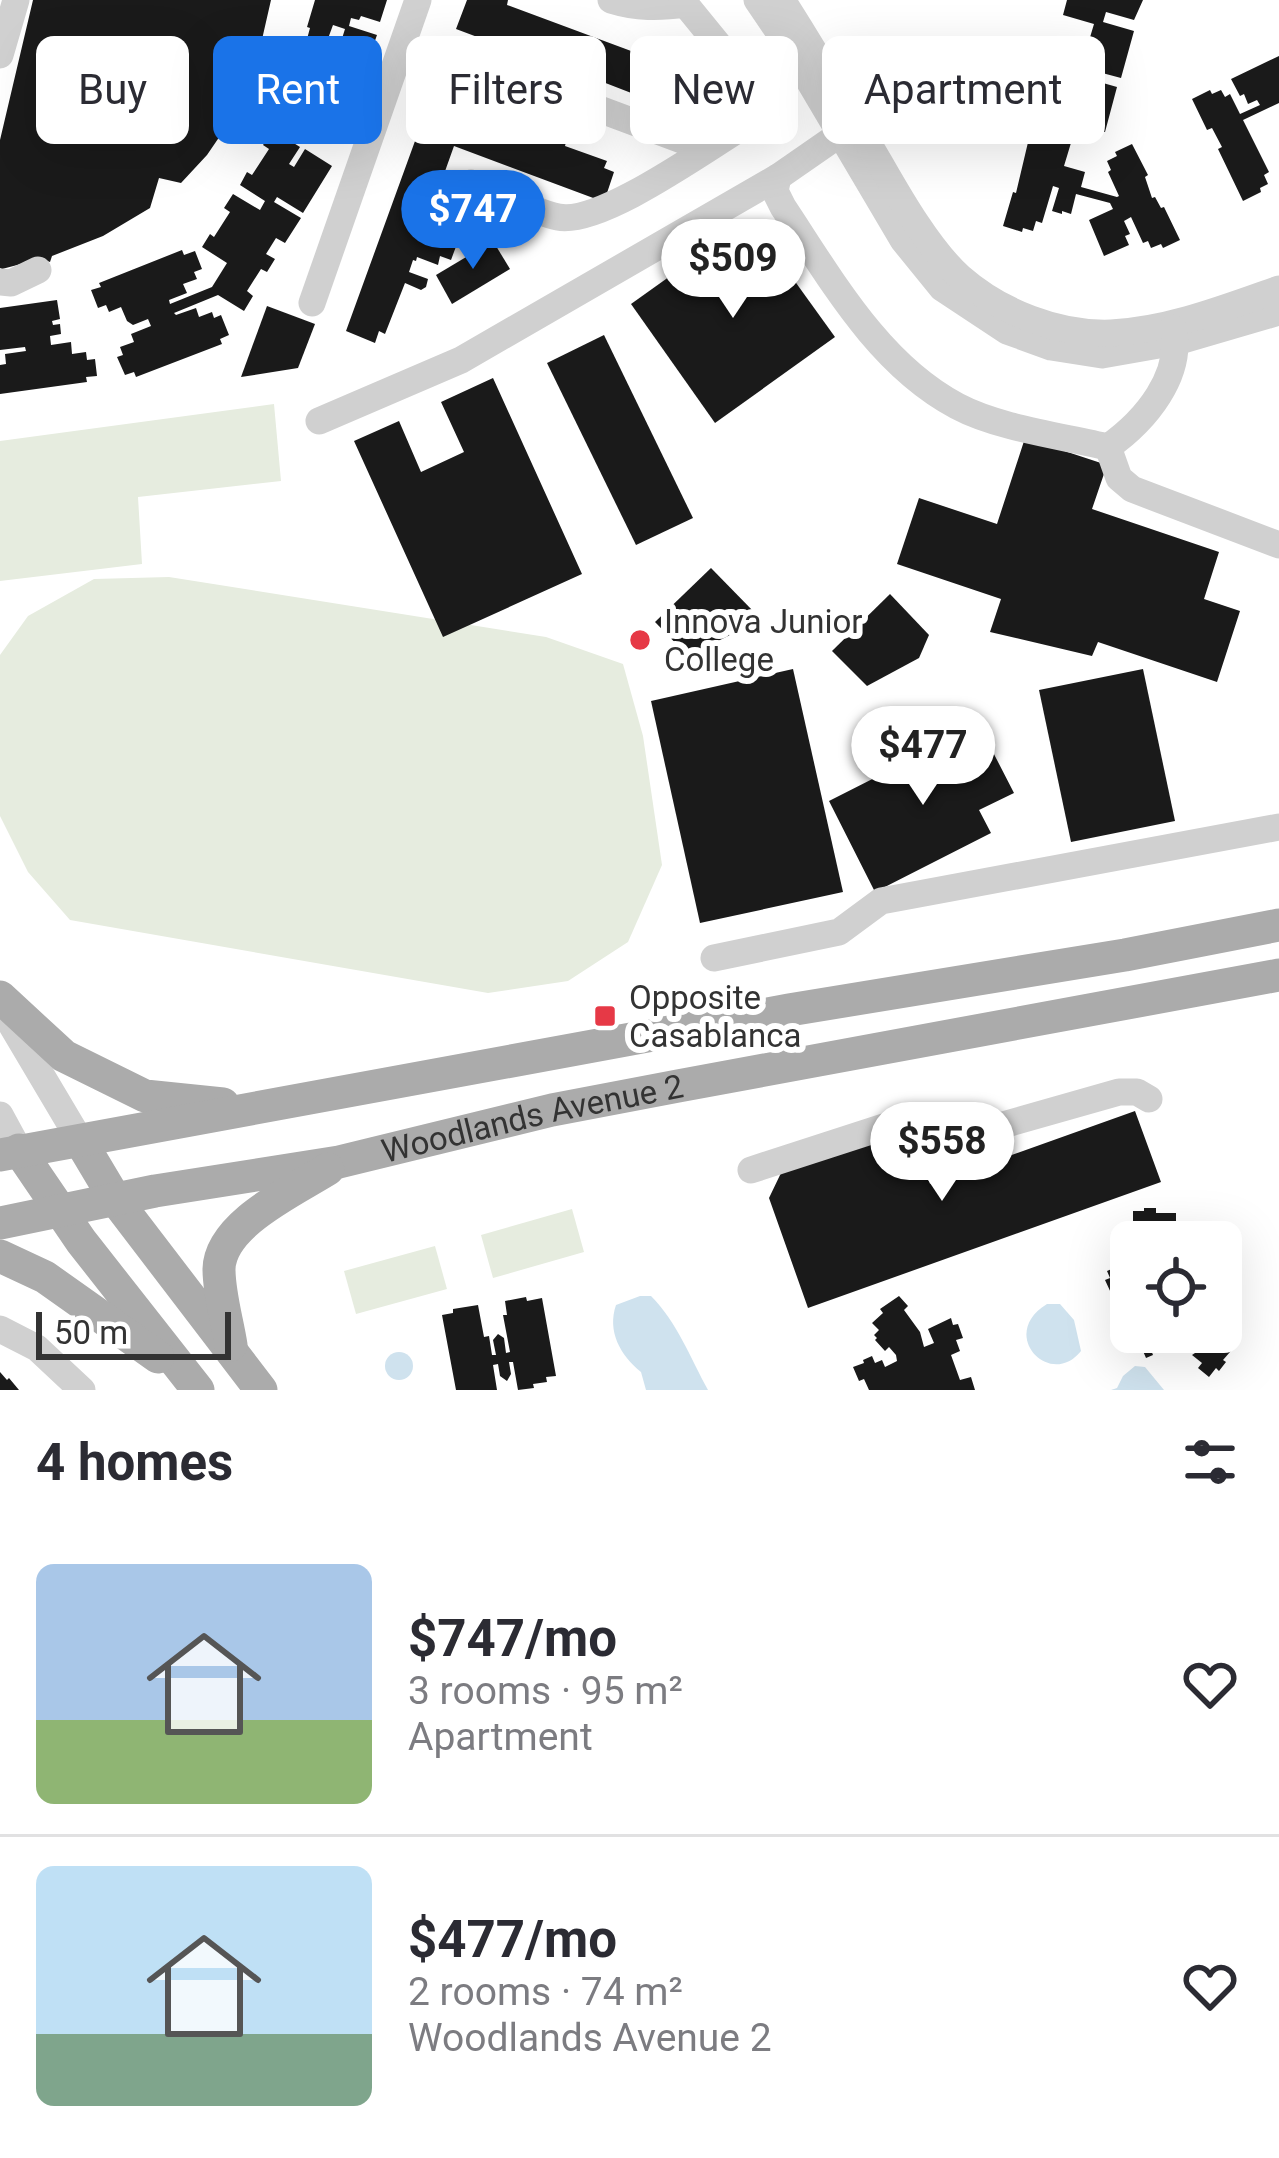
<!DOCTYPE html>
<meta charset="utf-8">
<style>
body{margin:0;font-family:Roboto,sans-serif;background:#f7f7f7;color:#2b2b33;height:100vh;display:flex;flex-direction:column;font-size:45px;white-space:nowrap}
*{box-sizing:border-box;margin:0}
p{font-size:39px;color:#7c7c81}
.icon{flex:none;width:66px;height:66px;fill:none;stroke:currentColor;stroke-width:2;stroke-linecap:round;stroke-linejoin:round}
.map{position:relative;height:1390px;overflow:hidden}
.details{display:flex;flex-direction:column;background:#fff;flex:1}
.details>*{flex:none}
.hud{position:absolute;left:36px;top:36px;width:1209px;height:108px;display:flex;gap:24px}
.controls{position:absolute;left:1110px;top:1221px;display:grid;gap:24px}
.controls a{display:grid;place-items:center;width:132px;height:132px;border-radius:18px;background:#fff;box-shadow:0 12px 48px #0002;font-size:60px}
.scale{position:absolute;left:36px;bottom:30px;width:195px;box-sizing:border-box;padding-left:12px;border:6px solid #333;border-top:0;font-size:33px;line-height:42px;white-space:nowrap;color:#333;-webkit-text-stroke:9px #fff;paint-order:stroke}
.price{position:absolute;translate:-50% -102px;padding:0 27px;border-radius:42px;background:#fff;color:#222;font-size:39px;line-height:78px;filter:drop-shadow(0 3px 6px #0008)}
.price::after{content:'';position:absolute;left:50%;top:72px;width:36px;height:27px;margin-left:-18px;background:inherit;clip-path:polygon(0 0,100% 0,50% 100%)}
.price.on{background:#1a73e8;color:#fff}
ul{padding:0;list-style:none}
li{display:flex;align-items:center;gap:36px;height:300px;padding:0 36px}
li+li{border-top:3px solid #e1e1e2}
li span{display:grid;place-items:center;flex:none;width:336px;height:240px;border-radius:18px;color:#555}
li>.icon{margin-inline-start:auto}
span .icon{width:144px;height:144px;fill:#fffc;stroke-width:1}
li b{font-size:51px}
h2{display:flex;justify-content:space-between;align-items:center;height:144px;padding:0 36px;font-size:51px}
.pill{padding:0 42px;border-radius:18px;background:#fff;box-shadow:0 12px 48px #0002;font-size:42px;line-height:108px}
.pill.on{background:#1a73e8;color:#fff}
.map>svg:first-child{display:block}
.green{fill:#e6ecdf}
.water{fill:#cfe2ee}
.building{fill:#1a1a1a}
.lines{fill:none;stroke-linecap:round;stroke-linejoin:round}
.minor{stroke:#d0d0d0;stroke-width:27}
.major{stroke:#ababab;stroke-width:33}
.poi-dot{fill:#e63946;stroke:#fff;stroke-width:4.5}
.labels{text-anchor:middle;stroke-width:12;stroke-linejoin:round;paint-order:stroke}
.poi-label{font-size:33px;fill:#333;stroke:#fff;text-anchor:start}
.street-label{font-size:33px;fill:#333;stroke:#fff}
</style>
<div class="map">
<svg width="1279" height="1390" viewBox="0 0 1279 1390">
<rect width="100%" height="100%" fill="#fff"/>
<g class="green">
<path d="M 274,404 L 281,481 L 138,497 L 142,564 L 0,581 L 0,441 Z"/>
<path d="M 169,577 L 546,637 L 623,664 L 643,736 L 662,865 L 628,942 L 568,981 L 488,993 L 70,920 L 28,872 L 0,816 L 0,655 L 28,616 L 94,579 Z"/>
<path d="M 572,1209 L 584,1252 L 493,1278 L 481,1235 Z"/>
<path d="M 435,1246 L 447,1289 L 356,1314 L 344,1271 Z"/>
</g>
<g class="water">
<path d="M 640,1296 L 651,1296 C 677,1322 691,1359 708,1390 L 646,1390 L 641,1372 C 620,1355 607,1331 616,1305 Z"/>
<path d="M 1047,1304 L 1060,1304 L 1074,1320 L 1081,1351 C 1050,1390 997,1334 1047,1304 Z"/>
<circle cx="399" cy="1366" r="14"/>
<path d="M 1135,1366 L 1145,1367 L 1164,1390 L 1111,1390 L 1117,1388 L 1123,1376 Z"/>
</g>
<g class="building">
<path d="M 33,0 L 271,0 L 250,92 L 207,155 L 181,183 L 159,178 L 150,208 L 103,236 L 52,256 L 50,262 L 40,259 L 2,269 L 0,268 L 0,140 Z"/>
<path d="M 315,0 L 387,0 L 380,22 L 361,16 L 359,20 L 351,18 L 349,26 L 377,35 L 371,52 L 379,55 L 372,78 L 363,76 L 360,85 L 362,87 L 359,98 L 365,100 L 354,139 L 324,130 L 331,106 L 326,105 L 328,98 L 321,96 L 315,116 L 308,113 L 305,122 L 277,114 L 283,94 L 292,97 L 300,67 L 293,65 L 299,45 L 324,53 L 321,63 L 333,67 L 345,29 L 333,25 L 326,44 L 307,39 L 310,28 L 307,27 Z"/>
<path d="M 467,0 L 508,0 L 507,5 L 728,87 L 719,115 L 708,111 L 705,119 L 695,115 L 693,120 L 686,122 L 671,115 L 670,108 L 590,77 L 589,81 L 581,82 L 566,77 L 565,71 L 558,69 L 555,77 L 532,69 L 536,59 L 456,29 Z"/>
<path d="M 1067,0 L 1143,0 L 1134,20 L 1106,12 L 1103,22 L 1134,31 L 1121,78 L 1091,70 L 1089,79 L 1117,87 L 1105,132 L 1077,123 L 1064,166 L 1085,172 L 1081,187 L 1117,197 L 1119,196 L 1108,172 L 1111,170 L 1107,161 L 1117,156 L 1115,152 L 1132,144 L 1148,175 L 1145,177 L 1152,198 L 1155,197 L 1161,208 L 1164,207 L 1180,240 L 1163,248 L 1161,244 L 1151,248 L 1148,241 L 1143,243 L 1131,217 L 1124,221 L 1130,234 L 1125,236 L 1129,245 L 1104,256 L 1089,220 L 1113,209 L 1110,203 L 1076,194 L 1071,214 L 1062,211 L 1062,214 L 1052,211 L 1059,188 L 1053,186 L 1042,223 L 1036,221 L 1033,231 L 1023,228 L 1022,232 L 1003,226 L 1013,192 L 1016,193 L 1034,117 L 1053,122 L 1052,126 L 1062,129 L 1059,140 L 1065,141 L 1077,96 L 1072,95 L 1069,103 L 1043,96 L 1056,61 L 1050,59 L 1056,36 L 1088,44 L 1094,24 L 1063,15 Z"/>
<path d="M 1279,56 L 1279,103 L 1243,120 L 1269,172 L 1264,175 L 1268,184 L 1260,188 L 1261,192 L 1243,201 L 1218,149 L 1222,147 L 1212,128 L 1207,130 L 1192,99 L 1210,90 L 1212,94 L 1221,90 L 1225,97 L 1230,94 L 1240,114 L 1260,105 L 1257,100 L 1248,104 L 1244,94 L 1240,96 L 1231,79 Z"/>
<path d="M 431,97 L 506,125 L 512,125 L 516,116 L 537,124 L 535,131 L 541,134 L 547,131 L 560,136 L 566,142 L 565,146 L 607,161 L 604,168 L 614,172 L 604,202 L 454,146 L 428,219 L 461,233 L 451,260 L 440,256 L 438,265 L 417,257 L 416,261 L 413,260 L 409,272 L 428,279 L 426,287 L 421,290 L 405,283 L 385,334 L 379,331 L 375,343 L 346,331 Z"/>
<path d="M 273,130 L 300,147 L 289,164 L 294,167 L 305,149 L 332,166 L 303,213 L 277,197 L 274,202 L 301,218 L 285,243 L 276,238 L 266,254 L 275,259 L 267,272 L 261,269 L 247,291 L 253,296 L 244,311 L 218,295 L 174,313 L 176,315 L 196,308 L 199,317 L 212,312 L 214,318 L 221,315 L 229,335 L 220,339 L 222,344 L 136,377 L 134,372 L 125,375 L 117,357 L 123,355 L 120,347 L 134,342 L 131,334 L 151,326 L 148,319 L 133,325 L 127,321 L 121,307 L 109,312 L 106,305 L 98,308 L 91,290 L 101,287 L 99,283 L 182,250 L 184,255 L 195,251 L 202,269 L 194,272 L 197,279 L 183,284 L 187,293 L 169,300 L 170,304 L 212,287 L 227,263 L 202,247 L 210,234 L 214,237 L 230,212 L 224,208 L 233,194 L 260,210 L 265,201 L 240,185 L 247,172 L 252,175 L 269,149 L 263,145 Z"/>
<path d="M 750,219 L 835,337 L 715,423 L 631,304 Z"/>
<path d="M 493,241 L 510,269 L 452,304 L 436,275 Z"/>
<path d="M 57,300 L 60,319 L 52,321 L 53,325 L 60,324 L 61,334 L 50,336 L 51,345 L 71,342 L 72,354 L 86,352 L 87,360 L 95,359 L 97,376 L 86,377 L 87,382 L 0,394 L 0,365 L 6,364 L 5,354 L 26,351 L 25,347 L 0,350 L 0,308 Z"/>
<path d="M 267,306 L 315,324 L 298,368 L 241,377 Z"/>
<path d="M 604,335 L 693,518 L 636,545 L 547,363 Z"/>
<path d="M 493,378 L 582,574 L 443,637 L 354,441 L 399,421 L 421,472 L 464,452 L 441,402 Z"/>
<path d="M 1025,438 L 1107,465 L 1092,509 L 1219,552 L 1204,599 L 1240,611 L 1217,682 L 1098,642 L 1092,656 L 990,632 L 1001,599 L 897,564 L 919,498 L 997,524 Z"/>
<path d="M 711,568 L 755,613 L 734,633 L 688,656 L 655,622 Z"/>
<path d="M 890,594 L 929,635 L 919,658 L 867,686 L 832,651 Z"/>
<path d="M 793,669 L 843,892 L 700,923 L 651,701 Z"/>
<path d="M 1143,669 L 1175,821 L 1071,842 L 1039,690 Z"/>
<path d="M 979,725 L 1014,793 L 979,810 L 991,833 L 875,892 L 829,801 Z"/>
<path d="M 1135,1111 L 1161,1182 L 808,1308 L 769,1198 L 781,1173 L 877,1139 L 924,1165 L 930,1184 Z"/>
<path d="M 1144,1208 L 1156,1208 L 1156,1213 L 1176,1213 L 1176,1225 L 1181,1225 L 1180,1242 L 1142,1242 L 1142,1237 L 1139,1237 L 1139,1225 L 1133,1225 L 1133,1211 L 1144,1211 Z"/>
<path d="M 1131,1264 L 1131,1297 L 1123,1300 L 1119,1290 L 1111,1293 L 1105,1280 L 1110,1278 L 1107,1271 L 1114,1268 L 1116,1271 Z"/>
<path d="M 899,1296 L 908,1306 L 904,1310 L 920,1332 L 924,1347 L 934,1343 L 928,1329 L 951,1318 L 953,1325 L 958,1324 L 963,1338 L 956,1340 L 960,1351 L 951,1355 L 960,1380 L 971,1377 L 975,1390 L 869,1390 L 864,1379 L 859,1381 L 853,1367 L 864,1363 L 863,1360 L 872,1356 L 875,1363 L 882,1360 L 885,1367 L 897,1361 L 896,1355 L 889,1347 L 885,1351 L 875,1340 L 877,1338 L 874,1335 L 879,1330 L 872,1323 L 883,1313 L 880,1309 Z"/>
<path d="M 526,1297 L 527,1301 L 542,1298 L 556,1376 L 546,1377 L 547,1382 L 533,1384 L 534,1388 L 518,1390 L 513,1362 L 509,1362 L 511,1374 L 507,1381 L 500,1376 L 498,1364 L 493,1365 L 497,1390 L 456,1390 L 442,1315 L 453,1313 L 453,1309 L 478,1305 L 484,1337 L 489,1336 L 492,1355 L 496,1355 L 493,1340 L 498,1334 L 504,1338 L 506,1353 L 510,1352 L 503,1315 L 507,1315 L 505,1301 Z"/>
<path d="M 1221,1326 L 1227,1330 L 1224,1333 L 1237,1344 L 1223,1360 L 1226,1362 L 1219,1371 L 1216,1368 L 1209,1377 L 1198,1368 L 1202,1363 L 1192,1355 L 1195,1353 L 1178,1339 L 1151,1350 L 1153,1355 L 1146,1358 L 1143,1351 L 1137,1353 L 1132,1340 L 1140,1337 L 1138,1332 L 1221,1332 Z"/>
<path d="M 0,1372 L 7,1380 L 9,1378 L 19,1390 L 0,1390 Z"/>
</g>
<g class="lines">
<g class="minor">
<path d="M 611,0 C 637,8 659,8 686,4"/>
<path d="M 757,0 L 789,47 L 903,240 L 942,288 L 1007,331 L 1051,347 L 1102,355 L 1176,342 L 1279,312"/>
<path d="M 782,0 C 817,54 848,109 881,165 C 901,200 930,250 960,277 C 1000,312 1058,335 1111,333 C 1169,330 1225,308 1279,289"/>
<path d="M 0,55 L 16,0"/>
<path d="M 500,72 L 706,149"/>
<path d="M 778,177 L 775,191 L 783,207 C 831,279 878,364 957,406 C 998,428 1062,436 1108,447 C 1145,421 1184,375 1173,328"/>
<path d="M 471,183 C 498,194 531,211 558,217 C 600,226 707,148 747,124 L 758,101 L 748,81 L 682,0"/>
<path d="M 0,282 L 11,283 L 38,270"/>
<path d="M 312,303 L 418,0"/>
<path d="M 319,421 L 461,360 L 778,177 L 840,134"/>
<path d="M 1108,447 L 1119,478 L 1132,489 L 1279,545"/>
<path d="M 714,958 L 839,932 L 881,901 L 1279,827"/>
<path d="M 2,1009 L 81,1142"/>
<path d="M 0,1115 L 19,1150"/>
<path d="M 751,1170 L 905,1120 L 982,1131 L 1119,1092 L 1137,1092 L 1149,1099"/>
<path d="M 0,1329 L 37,1348 L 82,1390"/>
</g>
<g class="major">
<path d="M 0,997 L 64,1056 L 145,1096 L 223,1104"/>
<path d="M 81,1142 L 115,1199 L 261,1390"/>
<path d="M 19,1150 L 81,1241 L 198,1390"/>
<path d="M 0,1155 L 789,1010 L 1125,955 L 1279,925"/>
<path id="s1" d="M 0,1223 L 155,1191 L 339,1162 L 552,1110 L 678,1086 L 1279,975"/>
<path d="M 0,1256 L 45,1277 L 158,1357"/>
<path d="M 231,1345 C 227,1320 219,1294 219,1269 C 220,1224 293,1191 328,1169"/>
</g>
</g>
<g class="poi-dot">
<circle cx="640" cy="640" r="12"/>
<rect x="593" y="1004" width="24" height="24" rx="6"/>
</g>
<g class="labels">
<g class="poi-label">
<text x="664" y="633">Innova Junior<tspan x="664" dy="38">College</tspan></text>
<text x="629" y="1009">Opposite<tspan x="629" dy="38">Casablanca</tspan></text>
</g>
<g class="street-label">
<text dy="12" stroke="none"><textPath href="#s1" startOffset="543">Woodlands Avenue 2</textPath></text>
</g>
</g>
</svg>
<div class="controls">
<a><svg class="icon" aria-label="locate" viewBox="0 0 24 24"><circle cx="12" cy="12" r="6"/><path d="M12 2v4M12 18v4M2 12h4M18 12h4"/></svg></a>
</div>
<div class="scale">50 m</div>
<b class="price on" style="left:473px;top:272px">$747</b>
<b class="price" style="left:733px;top:321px">$509</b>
<b class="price" style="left:923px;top:808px">$477</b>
<b class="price" style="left:942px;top:1204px">$558</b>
<div class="hud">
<a class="pill">Buy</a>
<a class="pill on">Rent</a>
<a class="pill">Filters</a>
<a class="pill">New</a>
<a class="pill">Apartment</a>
</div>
</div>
<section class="details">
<h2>4 homes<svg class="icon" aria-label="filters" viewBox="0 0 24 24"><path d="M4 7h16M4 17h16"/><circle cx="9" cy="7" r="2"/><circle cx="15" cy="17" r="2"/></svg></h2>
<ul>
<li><span style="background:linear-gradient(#a9c7e8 65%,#8fb573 0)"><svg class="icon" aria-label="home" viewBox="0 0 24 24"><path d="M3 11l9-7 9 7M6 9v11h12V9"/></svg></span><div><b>$747/mo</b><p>3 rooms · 95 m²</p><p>Apartment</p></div><svg class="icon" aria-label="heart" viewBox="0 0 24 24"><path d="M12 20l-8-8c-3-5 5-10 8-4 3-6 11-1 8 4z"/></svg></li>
<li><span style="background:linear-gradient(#bfe0f5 70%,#7fa58c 0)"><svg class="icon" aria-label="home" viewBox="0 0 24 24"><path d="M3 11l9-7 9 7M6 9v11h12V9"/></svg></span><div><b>$477/mo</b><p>2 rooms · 74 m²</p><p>Woodlands Avenue 2</p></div><svg class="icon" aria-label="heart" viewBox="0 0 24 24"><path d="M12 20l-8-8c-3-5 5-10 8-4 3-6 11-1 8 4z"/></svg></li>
</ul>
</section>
